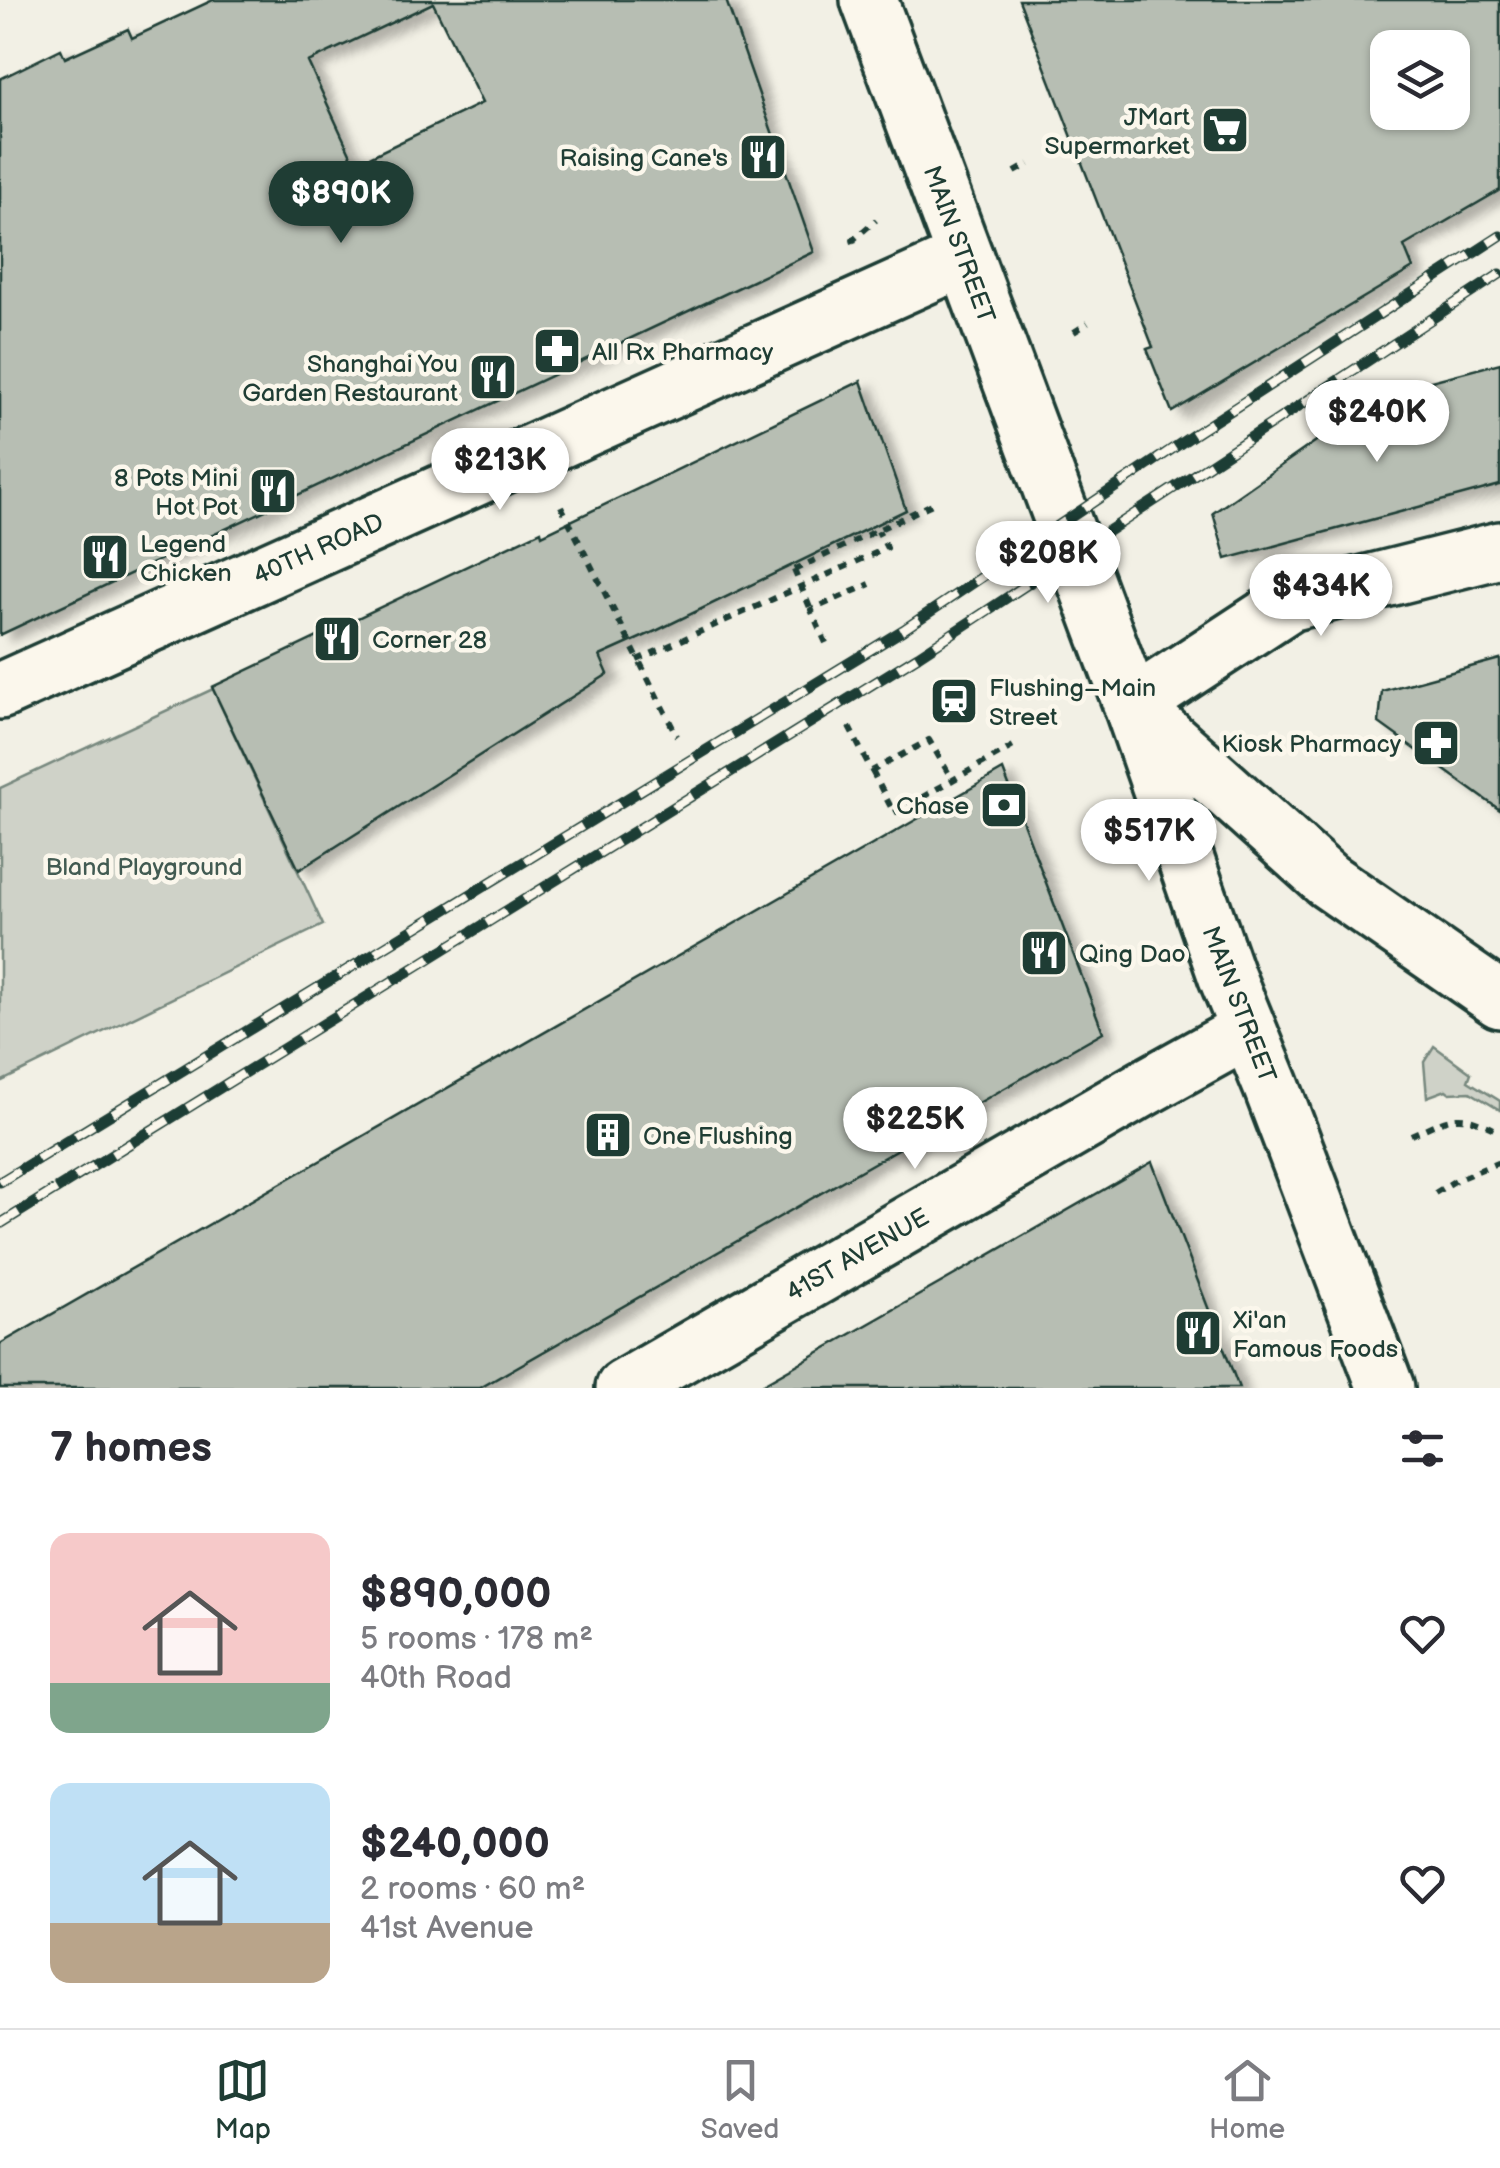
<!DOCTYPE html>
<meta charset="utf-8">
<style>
body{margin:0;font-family:"Balsamiq Sans",sans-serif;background:#f7f7f7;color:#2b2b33;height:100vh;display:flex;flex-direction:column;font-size:38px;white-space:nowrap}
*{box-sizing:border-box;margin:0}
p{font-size:32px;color:#7c7c81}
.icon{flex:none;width:55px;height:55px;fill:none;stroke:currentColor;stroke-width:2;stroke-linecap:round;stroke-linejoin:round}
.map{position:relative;height:1388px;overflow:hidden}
.drawer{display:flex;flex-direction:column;background:#fff;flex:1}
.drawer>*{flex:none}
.buttons{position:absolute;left:1370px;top:30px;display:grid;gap:20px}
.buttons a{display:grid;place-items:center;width:100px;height:100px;border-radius:20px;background:#fff;box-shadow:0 2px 8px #0004;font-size:50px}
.price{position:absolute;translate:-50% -85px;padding:0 22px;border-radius:35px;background:#fff;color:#222;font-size:32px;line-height:65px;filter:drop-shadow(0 2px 5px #0008)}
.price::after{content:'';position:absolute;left:50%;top:60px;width:30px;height:22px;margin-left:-15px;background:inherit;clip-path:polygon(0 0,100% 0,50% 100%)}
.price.active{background:#1f3d34;color:#fff}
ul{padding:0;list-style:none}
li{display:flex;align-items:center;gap:30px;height:250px;padding:0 50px}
li span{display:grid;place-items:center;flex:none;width:280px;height:200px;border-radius:20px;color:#555}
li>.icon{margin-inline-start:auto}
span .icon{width:120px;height:120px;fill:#fffc;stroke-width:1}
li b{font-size:42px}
h2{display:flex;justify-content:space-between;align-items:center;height:120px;padding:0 50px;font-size:42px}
.tab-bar{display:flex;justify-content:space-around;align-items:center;height:140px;border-top:2px solid #e1e1e2;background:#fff;font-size:28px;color:#7c7c81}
.tab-bar a{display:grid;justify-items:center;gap:5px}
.tab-bar .active{color:#1f3d34}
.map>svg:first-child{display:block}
.green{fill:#cfd2c8;stroke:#77887e;stroke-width:2.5}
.building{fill:#b7beb3;stroke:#1f3d34;stroke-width:2.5;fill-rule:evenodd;filter:url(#shadow)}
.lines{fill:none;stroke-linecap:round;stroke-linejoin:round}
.street-casing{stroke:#1f3d34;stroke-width:62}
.secondary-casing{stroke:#1f3d34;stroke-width:62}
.path{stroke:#1f3d34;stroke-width:6;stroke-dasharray:8 8;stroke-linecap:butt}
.street{stroke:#fbf7ec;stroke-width:55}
.secondary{stroke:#fbf7ec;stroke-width:55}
.rail-casing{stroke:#1f3d34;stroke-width:11}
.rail{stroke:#fbf7ec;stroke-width:8;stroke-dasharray:22;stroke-linecap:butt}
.path-bridge{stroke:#1f3d34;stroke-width:6;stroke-dasharray:8 8;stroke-linecap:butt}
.labels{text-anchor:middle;stroke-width:9;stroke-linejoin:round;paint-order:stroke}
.poi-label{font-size:25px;fill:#1f3d34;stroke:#fbf7ec;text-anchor:start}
.street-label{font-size:25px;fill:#1f3d34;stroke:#fbf7ec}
.park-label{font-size:25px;fill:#425b52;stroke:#fbf7ec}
</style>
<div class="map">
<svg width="1500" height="1388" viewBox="0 0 1500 1388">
<defs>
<filter id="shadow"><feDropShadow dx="11" dy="6" stdDeviation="5" flood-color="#0004"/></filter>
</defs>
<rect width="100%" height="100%" fill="#f2f0e5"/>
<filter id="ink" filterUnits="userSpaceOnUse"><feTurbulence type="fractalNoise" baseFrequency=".01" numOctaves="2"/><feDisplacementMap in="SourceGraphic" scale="20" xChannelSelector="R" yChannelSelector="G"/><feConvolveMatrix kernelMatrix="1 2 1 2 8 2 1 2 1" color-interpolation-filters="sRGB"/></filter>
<g filter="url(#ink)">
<g class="green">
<path d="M 213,689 L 323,925 L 0,1082 L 0,788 Z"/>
<path d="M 1434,1046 L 1471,1073 L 1468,1081 L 1500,1101 L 1500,1110 L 1470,1092 L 1450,1093 L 1446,1090 L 1427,1097 L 1424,1062 Z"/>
</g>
<g class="building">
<path d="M 213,0 L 726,0 L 814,252 L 0,635 L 0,79 L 61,49 L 65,58 L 128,29 L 132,38 ZM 433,3 L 482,103 L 355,164 L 308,62 Z"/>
<path d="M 1019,0 L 1500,0 L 1500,190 L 1404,246 L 1413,268 L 1172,412 L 1147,349 L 1153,347 ZM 1388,48 L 1452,48 L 1452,112 L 1388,112 Z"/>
<path d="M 1500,363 L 1500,485 L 1226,559 L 1213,513 L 1385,393 Z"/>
<path d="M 861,381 L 906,510 L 658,630 L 600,656 L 608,674 L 299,870 L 212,687 L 541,531 L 542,535 Z"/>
<path d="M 1500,659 L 1500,810 L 1379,723 L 1382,691 Z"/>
<path d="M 1003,770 L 1103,1032 L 480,1388 L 0,1388 L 0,1344 Z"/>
<path d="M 1152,1162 L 1239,1388 L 756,1388 L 944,1281 Z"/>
</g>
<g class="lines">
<g class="street-casing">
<g id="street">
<path d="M 0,691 L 965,258"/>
<path d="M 1132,706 L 1289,603 L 1500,550"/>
<path d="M 624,1388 L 1144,1088 L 1247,1031"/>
</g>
</g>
<g class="secondary-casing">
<g id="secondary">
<path d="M 869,0 L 1132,706 L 1226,975 L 1271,1085 L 1386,1388"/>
<path d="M 1135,708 L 1327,880 L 1500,1000"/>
</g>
</g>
<g class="path">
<path d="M 1015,172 L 1029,164"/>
<path d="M 854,243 L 853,240 L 876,220"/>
<path d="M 1074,332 L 1088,323"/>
<path d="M 561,506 L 677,736"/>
<path d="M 794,570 L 932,504"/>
<path d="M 826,643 L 811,610 L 870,584"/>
<path d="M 637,660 L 887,548 L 878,531"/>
<path d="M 849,727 L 872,771 L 929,740 L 952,779"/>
<path d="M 872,771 L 894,813 L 1017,744"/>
<path d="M 1411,1135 C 1454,1116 1457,1110 1500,1132"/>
<path d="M 1435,1193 L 1456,1180 L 1497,1163 L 1500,1165"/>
</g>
<use href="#street" class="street"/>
<use href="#secondary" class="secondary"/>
<g class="rail-casing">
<g id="rail">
<path d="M 0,1182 L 903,630 L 1196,433 L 1500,236"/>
<path d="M 0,1224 L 918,656 L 1500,274"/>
</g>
</g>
<use href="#rail" class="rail"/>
<path class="path-bridge" d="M 794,570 L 811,610"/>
</g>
</g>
<defs>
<g id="supermarket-square" transform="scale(2.5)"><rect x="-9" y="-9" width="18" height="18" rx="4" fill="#1f3d34" stroke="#fbf7ec"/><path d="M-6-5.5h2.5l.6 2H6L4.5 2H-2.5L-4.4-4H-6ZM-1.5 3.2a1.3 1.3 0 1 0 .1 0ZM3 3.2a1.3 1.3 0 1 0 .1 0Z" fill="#fff"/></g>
<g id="restaurant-square" transform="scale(2.5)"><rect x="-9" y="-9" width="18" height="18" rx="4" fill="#1f3d34" stroke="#fbf7ec"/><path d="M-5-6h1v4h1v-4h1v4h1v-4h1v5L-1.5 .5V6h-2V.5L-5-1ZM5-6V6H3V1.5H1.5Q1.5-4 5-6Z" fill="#fff"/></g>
<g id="pharmacy-square" transform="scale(2.5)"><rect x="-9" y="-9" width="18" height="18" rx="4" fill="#1f3d34" stroke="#fbf7ec"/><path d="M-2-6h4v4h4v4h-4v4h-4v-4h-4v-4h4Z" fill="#fff"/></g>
<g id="station-square" transform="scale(2.5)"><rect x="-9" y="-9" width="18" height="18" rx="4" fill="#1f3d34" stroke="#fbf7ec"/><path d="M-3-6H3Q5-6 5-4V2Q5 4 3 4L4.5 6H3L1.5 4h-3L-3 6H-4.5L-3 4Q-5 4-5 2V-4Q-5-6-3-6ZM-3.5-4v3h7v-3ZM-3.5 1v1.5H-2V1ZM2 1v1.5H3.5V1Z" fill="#fff"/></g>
<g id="bank-square" transform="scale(2.5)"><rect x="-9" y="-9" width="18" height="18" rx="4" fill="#1f3d34" stroke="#fbf7ec"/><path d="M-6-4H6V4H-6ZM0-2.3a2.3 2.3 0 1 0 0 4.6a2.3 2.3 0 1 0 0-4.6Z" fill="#fff"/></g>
<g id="building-square" transform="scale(2.5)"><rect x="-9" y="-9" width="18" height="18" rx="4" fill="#1f3d34" stroke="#fbf7ec"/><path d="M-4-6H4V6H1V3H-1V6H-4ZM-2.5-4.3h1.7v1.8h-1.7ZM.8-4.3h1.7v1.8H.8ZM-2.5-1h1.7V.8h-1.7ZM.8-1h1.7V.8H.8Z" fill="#fff"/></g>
</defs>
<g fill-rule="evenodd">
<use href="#supermarket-square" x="1225" y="130"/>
<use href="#restaurant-square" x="763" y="157"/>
<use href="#pharmacy-square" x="557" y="351"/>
<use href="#restaurant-square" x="493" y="377"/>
<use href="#restaurant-square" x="273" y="491"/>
<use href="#restaurant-square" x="105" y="557"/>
<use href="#restaurant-square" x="337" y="639"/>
<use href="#station-square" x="954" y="701"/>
<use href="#pharmacy-square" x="1436" y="743"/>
<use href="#bank-square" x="1004" y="805"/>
<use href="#restaurant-square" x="1044" y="953"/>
<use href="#building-square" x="608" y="1135"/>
<use href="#restaurant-square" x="1198" y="1333"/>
</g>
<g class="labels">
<g class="poi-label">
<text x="1190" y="125" text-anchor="end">JMart<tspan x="1190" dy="29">Supermarket</tspan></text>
<text x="728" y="166" text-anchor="end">Raising Cane's</text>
<text x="592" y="360">All Rx Pharmacy</text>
<text x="458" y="372" text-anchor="end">Shanghai You<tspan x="458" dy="29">Garden Restaurant</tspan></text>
<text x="238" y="486" text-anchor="end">8 Pots Mini<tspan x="238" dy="29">Hot Pot</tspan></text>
<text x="140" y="552">Legend<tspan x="140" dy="29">Chicken</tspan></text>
<text x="372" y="648">Corner 28</text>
<text x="989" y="696">Flushing–Main<tspan x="989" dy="29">Street</tspan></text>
<text x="1401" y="752" text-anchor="end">Kiosk Pharmacy</text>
<text x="969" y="814" text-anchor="end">Chase</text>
<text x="1079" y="962">Qing Dao</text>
<text x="643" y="1144">One Flushing</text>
<text x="1233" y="1328">Xi'an<tspan x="1233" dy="29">Famous Foods</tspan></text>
</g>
<g class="street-label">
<text transform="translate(960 244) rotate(70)" y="9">MAIN STREET</text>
<text transform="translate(318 548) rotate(-24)" y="9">40TH ROAD</text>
<text transform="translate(1240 1004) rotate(69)" y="9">MAIN STREET</text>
<text transform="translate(857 1254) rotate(-30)" y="9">41ST AVENUE</text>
</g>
<g class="park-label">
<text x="144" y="875">Bland Playground</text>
</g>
</g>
</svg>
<div class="buttons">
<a><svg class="icon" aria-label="layers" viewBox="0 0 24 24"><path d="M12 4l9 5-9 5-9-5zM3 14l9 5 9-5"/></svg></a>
</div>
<b class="price active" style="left:341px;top:246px">$890K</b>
<b class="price" style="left:1377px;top:465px">$240K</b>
<b class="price" style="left:500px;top:513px">$213K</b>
<b class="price" style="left:1048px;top:606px">$208K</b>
<b class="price" style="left:1321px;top:639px">$434K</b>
<b class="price" style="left:1149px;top:884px">$517K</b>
<b class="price" style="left:915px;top:1172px">$225K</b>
</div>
<section class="drawer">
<h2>7 homes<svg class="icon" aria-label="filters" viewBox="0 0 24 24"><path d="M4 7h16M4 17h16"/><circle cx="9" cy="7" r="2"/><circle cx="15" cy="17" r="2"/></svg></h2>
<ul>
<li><span style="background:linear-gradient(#f6c9c9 75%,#7fa58c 0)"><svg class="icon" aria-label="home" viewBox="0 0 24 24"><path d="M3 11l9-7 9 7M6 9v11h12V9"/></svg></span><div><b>$890,000</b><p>5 rooms · 178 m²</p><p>40th Road</p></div><svg class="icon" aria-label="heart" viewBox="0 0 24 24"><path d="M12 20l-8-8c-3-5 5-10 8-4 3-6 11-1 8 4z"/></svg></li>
<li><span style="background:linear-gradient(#bfe0f5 70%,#b9a48a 0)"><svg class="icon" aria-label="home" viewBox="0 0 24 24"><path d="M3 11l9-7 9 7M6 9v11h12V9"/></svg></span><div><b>$240,000</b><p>2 rooms · 60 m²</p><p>41st Avenue</p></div><svg class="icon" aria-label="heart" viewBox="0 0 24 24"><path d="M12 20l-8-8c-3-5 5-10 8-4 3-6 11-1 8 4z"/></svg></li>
</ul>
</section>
<nav class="tab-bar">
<a class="active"><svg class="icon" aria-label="map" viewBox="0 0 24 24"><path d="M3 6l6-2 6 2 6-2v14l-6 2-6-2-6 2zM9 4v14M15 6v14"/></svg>Map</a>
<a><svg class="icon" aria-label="saved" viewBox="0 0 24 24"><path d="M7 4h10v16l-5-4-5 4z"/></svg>Saved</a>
<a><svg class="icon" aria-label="home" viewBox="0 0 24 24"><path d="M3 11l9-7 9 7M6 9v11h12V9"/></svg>Home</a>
</nav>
